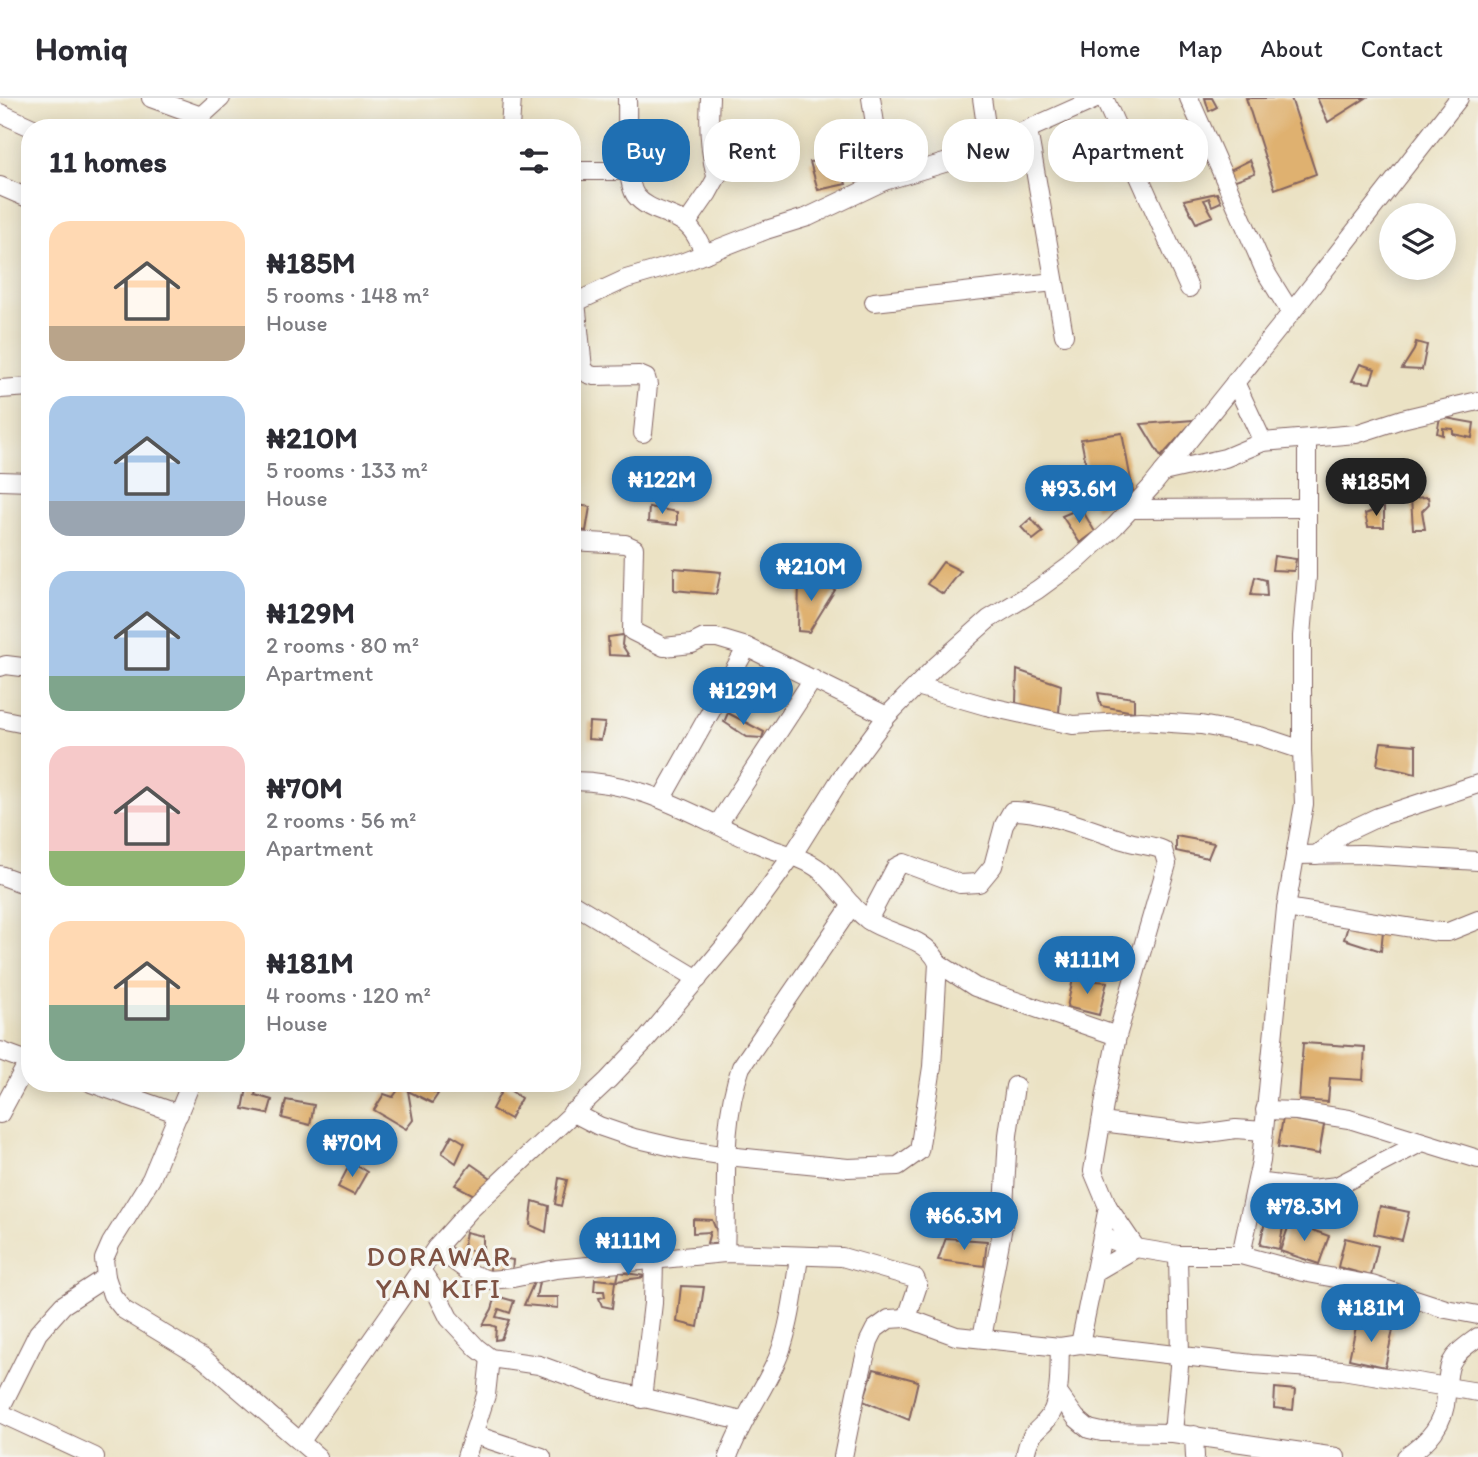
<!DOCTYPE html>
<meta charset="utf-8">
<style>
body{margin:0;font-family:Itim,sans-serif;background:#f2f2f3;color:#2b2b33;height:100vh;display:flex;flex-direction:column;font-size:26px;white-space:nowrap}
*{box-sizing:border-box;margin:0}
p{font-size:23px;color:#7c7c81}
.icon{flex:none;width:38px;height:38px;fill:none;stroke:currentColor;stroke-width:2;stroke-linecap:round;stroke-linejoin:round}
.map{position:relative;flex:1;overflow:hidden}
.panel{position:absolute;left:21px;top:21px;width:560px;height:973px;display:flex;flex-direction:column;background:#fff;border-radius:28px;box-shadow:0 4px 18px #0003}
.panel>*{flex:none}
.top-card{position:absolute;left:602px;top:21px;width:665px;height:63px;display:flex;gap:14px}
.buttons{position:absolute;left:1379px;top:105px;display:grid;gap:14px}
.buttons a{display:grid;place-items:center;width:77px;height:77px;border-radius:50%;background:#fff;box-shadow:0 4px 18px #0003;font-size:35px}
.price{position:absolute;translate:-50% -60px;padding:0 16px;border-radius:24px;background:#1f6fb2;color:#fff;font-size:23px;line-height:46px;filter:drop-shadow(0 2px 4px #0008)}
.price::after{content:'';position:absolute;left:50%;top:42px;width:21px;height:16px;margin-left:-10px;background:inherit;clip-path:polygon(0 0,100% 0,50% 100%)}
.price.selected{background:#222;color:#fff}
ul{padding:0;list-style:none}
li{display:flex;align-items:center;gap:21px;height:175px;padding:0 28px}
li span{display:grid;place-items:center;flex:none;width:196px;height:140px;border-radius:21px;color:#555}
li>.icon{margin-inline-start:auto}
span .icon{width:84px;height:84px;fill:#fffc;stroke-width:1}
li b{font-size:30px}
h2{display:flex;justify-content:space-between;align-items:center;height:84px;padding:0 28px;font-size:30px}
.tag{padding:0 24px;border-radius:28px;background:#fff;box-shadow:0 4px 18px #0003;font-size:24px;line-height:63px}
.tag.selected{background:#1f6fb2;color:#fff}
header{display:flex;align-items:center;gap:42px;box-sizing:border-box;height:98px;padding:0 35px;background:#fff;border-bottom:2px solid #e1e1e2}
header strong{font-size:33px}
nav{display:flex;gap:38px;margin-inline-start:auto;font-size:24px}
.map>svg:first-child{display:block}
.building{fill:#dfb16f}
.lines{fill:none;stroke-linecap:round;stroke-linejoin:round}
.street-casing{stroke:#826361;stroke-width:20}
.street{stroke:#fff;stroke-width:18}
.labels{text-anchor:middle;stroke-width:6;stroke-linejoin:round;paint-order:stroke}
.quarter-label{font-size:28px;letter-spacing:2px;fill:#7e5243;stroke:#f6f6f2}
</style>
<header>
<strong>Homiq</strong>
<nav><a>Home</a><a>Map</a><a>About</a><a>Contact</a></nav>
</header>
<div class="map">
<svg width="1478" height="1359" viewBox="0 0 1478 1359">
<rect width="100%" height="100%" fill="#f6f6f2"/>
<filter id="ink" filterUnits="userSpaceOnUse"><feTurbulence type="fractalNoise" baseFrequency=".0143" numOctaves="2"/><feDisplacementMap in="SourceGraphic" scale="14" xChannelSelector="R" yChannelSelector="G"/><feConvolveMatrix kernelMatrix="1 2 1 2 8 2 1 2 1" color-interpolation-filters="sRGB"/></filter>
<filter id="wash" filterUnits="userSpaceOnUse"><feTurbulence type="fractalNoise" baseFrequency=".00686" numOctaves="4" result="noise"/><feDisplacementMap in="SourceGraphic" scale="28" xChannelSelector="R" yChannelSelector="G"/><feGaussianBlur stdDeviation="1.57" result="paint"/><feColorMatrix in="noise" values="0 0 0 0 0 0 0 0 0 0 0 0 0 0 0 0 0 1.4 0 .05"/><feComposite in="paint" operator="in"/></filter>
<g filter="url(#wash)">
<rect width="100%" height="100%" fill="#ebe2c4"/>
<g id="blocks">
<g class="building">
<path d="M 1205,0 L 1212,0 L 1217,9 L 1209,13 Z"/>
<path d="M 1246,0 L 1291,0 L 1316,76 L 1275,91 Z"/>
<path d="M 1317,0 L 1366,0 L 1328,24 Z"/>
<path d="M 837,57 L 846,86 L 818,92 L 810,64 Z"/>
<path d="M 1250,62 L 1255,75 L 1233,83 L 1230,72 Z"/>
<path d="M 1217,95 L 1221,104 L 1212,108 L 1209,100 L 1204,102 L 1213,118 L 1196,125 L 1184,102 Z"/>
<path d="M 1416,244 L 1427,247 L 1422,272 L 1402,271 L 1414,252 Z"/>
<path d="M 1360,266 L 1375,271 L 1370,285 L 1352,283 Z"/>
<path d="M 1440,319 L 1474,325 L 1472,340 L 1453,336 L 1453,331 L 1443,330 L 1443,337 L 1437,335 Z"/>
<path d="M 1194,322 L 1161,359 L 1141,326 Z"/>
<path d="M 1122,335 L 1133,393 L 1095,411 L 1081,341 Z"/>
<path d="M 1428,399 L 1429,406 L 1422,413 L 1425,431 L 1413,431 L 1411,400 Z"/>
<path d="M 572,406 L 590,409 L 586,433 L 572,431 Z"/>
<path d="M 649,409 L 677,414 L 677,427 L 648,424 Z"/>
<path d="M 1384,409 L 1384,429 L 1368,429 L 1365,416 Z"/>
<path d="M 1081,410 L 1095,434 L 1080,445 L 1062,418 Z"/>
<path d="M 1031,420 L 1043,434 L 1033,442 L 1021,429 Z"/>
<path d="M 1274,458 L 1296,461 L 1294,473 L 1272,472 Z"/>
<path d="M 943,464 L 961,473 L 943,496 L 927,486 Z"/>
<path d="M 674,470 L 721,474 L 716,496 L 674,492 Z"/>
<path d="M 799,478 L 835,492 L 809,534 L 798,533 Z"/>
<path d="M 1255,479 L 1266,482 L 1267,498 L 1251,497 Z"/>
<path d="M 623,537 L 622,547 L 629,558 L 609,557 L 608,539 Z"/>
<path d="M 1017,572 L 1061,587 L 1059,615 L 1016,605 Z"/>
<path d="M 1098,595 L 1134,600 L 1134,614 L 1101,608 Z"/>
<path d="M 728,615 L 764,634 L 762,640 L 747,639 L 724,624 Z"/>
<path d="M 589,624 L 605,625 L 601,642 L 588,641 Z"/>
<path d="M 1381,644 L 1416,647 L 1416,676 L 1377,667 Z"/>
<path d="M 1176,738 L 1214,745 L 1208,760 L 1176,753 Z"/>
<path d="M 1349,825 L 1383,833 L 1381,853 L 1344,841 Z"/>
<path d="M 1073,881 L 1107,884 L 1099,917 L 1067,909 Z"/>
<path d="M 1303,945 L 1365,949 L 1363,982 L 1330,980 L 1328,1004 L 1299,1002 Z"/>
<path d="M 248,985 L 258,985 L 255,997 L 272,1002 L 268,1016 L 243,1011 Z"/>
<path d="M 403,985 L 416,985 L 438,996 L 432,1005 L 408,993 L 413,1022 L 406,1031 L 374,1012 L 384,996 L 393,999 Z"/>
<path d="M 462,985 L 475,985 L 477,988 L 475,993 Z"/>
<path d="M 504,988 L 521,1000 L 510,1021 L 492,1011 Z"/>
<path d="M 286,1002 L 314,1007 L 310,1027 L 282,1020 Z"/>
<path d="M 1283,1020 L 1324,1027 L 1319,1056 L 1278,1049 Z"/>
<path d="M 356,1033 L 382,1045 L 377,1060 L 349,1047 Z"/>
<path d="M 452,1037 L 465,1045 L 456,1065 L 442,1055 Z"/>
<path d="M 351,1064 L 367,1074 L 354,1097 L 338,1089 Z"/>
<path d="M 471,1066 L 491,1080 L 476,1098 L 455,1087 Z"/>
<path d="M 559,1080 L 567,1082 L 561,1108 L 555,1106 Z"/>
<path d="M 533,1103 L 549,1108 L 546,1134 L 530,1127 Z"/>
<path d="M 1380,1108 L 1409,1114 L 1402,1142 L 1374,1136 Z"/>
<path d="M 1268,1109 L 1286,1113 L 1279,1151 L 1260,1147 Z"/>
<path d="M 693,1121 L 712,1122 L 722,1147 L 707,1145 L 710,1134 L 693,1135 Z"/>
<path d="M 1290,1124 L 1329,1138 L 1319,1166 L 1280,1153 Z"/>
<path d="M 466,1134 L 483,1138 L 483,1155 L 463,1151 Z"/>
<path d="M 946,1140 L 987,1143 L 984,1168 L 938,1162 Z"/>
<path d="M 1345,1140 L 1378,1148 L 1371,1178 L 1338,1169 Z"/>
<path d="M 492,1158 L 513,1162 L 512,1174 L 489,1177 Z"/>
<path d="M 619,1174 L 646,1178 L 646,1179 L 617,1183 Z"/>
<path d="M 595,1181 L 615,1183 L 612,1210 L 602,1208 L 599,1200 L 605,1199 L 604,1193 L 594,1193 Z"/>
<path d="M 535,1182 L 539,1184 L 536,1199 L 558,1199 L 558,1210 L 524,1207 Z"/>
<path d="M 681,1188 L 704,1189 L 698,1229 L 677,1224 Z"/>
<path d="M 496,1198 L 514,1203 L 510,1215 L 499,1211 L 496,1219 L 509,1222 L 501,1241 L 495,1242 L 496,1229 L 491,1227 L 483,1227 L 492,1211 Z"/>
<path d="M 1357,1224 L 1393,1232 L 1385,1269 L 1349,1261 Z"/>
<path d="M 874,1271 L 918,1283 L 909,1322 L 863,1303 Z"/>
<path d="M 1275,1290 L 1295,1292 L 1293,1312 L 1274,1310 Z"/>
</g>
</g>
</g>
<g filter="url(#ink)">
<use href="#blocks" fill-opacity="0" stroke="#826361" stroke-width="2"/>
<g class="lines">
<g class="street-casing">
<g id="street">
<path d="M 151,0 L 201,18"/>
<path d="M 627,0 C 628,21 624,83 636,98 C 650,115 674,114 688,128 C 696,135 700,146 705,156"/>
<path d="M 710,0 C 708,28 709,51 716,78"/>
<path d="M 871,0 L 884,83"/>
<path d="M 982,0 L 989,48"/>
<path d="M 1104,0 L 1189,190"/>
<path d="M 1189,0 L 1265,173 L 1291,215"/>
<path d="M 0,15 L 33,30"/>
<path d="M 188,30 L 221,0"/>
<path d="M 510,30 L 512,0"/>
<path d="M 1028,32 L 1064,237"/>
<path d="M 572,73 L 629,73"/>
<path d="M 0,88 L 30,101"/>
<path d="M 687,125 L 708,95 L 725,64 L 738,55 L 783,44"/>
<path d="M 576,204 L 583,270 L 588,276 L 594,278 L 639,277 L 646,280 L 648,287 L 643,335"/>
<path d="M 874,204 L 1054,184"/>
<path d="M 572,206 L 626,181 L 684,164 L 766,132 L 808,119 L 884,83 L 968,58 L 1098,0"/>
<path d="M 1235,284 L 1263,344"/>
<path d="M 0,291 L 30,289"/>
<path d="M 1163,374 L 1225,360 L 1263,344 L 1356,336 L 1402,321 L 1478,303"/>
<path d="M 0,383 L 30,384"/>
<path d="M 1131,411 L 1307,410"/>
<path d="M 572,443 L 625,446 L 634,450 L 632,533 L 664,549 L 692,546 L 704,540 L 717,540 L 747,549 L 887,618"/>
<path d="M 0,569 L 6,567 L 30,570"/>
<path d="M 917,588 L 986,608 L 1073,627 L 1141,623 L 1201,627 L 1260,638 L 1302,652"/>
<path d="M 0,621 L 30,627"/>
<path d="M 662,700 L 747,549"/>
<path d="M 718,726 L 813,581"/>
<path d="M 1295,757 L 1362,756 L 1478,763"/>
<path d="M 1316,757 L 1344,735 L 1378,719 L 1478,686"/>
<path d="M 0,777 L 30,788"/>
<path d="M 572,805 L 698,881"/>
<path d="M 1286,810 L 1438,834 L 1448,834 L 1478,822"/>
<path d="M 868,822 L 896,769 L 904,765 L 960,786 L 979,785 L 993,768 L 1004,727 L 1012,713 C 1040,711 1096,734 1126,743 C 1139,747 1151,747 1163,752 L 1167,766 L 1117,938 L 1106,995 L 1093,1073 L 1108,1109 L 1080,1246"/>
<path d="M 938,865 L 975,889 L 1117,938"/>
<path d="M 0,953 L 30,964"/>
<path d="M 91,985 L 179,1016"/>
<path d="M 191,985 L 151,1081 L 111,1145 L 104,1161 L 106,1179 L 112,1197 L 124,1212 L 203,1260 L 318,1359"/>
<path d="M 1265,1012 L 1297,1013 L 1349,1021 L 1478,1061"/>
<path d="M 572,1014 L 599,1028 L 634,1040 L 681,1051 L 727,1058 L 848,1070 L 898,1068 L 919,1053 L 932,969 L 938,865 C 926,838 891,838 868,822 C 849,808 837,787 820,772 C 804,759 780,755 761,747 C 696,720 646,683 572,683"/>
<path d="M 0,1016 L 28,964"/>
<path d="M 1101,1024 L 1201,1036 L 1236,1031 L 1264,1033"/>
<path d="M 1257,1084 L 1311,1091 L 1337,1088 L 1422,1044"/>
<path d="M 1102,1139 L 1136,1150 L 1178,1157 L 1241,1157 L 1303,1174 L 1372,1187 L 1446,1211 L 1478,1217"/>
<path d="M 436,1150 L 472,1176 L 488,1182 L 513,1180 L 556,1171 L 725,1155 L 842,1159 L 915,1180 L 918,1187 L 907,1220 L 956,1238 L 1060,1249 L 1080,1246 L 1252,1266 L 1342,1272 L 1478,1294"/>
<path d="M 725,1155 C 728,1093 720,1028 741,969 L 852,807"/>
<path d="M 1241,1157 L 1261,1063 L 1286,810 L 1304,706 L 1302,652 L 1302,538 L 1307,479 L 1307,342"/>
<path d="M 420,1171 L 436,1194 L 449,1220 L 477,1250 L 490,1260 L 539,1267 L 602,1290 L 742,1323"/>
<path d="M 1095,1174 L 1136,1150 L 1108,1109"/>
<path d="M 982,1240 L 1003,1128 L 1008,1037 L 1015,988"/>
<path d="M 1058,1295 L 1076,1320 L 1089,1331 L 1102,1334 L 1173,1335 L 1336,1359"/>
<path d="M 642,1301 L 653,1205 L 654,1162"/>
<path d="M 0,1311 L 38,1235 L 63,1207 L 106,1179"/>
<path d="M 0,1315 L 95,1359"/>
<path d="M 1173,1335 L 1180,1257 L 1178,1157"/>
<path d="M 475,1337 L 542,1359"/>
<path d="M 1194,1337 L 1195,1359"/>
<path d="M 301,1343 L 436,1150 L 470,1112 L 608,982 L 645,943 L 735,836 L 792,758 L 841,680 L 887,618 L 936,568 L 989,521 L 1037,492 L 1078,462 L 1115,428 L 1152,388 L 1291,215 L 1459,0"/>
<path d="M 466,1359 L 486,1297 L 490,1260"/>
<path d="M 728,1359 C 740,1325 760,1298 775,1266 C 789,1238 795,1189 799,1158"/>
<path d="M 843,1359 L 856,1295 L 869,1243 L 875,1231 L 889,1221 L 907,1220"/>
<path d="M 1025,1359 C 1030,1327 1043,1334 1053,1312 C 1061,1292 1059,1270 1060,1249"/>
<path d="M 1406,1359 C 1428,1344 1445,1326 1446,1298 C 1447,1287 1447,1275 1451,1265 C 1457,1253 1468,1247 1478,1239"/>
</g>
</g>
<use href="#street" class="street"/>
</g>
</g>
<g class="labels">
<g class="quarter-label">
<text x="439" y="1168">DORAWAR<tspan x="439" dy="32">YAN KIFI</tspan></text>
</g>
</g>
</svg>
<div class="buttons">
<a><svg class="icon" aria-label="layers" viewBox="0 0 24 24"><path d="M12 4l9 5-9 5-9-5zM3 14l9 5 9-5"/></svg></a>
</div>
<b class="price" style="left:662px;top:418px">₦122M</b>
<b class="price selected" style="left:1376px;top:420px">₦185M</b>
<b class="price" style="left:1079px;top:427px">₦93.6M</b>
<b class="price" style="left:811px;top:505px">₦210M</b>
<b class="price" style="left:743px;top:629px">₦129M</b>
<b class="price" style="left:1087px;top:898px">₦111M</b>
<b class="price" style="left:352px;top:1081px">₦70M</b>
<b class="price" style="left:1304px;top:1145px">₦78.3M</b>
<b class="price" style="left:964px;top:1154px">₦66.3M</b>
<b class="price" style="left:628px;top:1179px">₦111M</b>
<b class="price" style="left:1371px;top:1246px">₦181M</b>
<div class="top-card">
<a class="tag selected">Buy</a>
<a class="tag">Rent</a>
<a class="tag">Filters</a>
<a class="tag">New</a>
<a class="tag">Apartment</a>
</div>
<section class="panel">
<h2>11 homes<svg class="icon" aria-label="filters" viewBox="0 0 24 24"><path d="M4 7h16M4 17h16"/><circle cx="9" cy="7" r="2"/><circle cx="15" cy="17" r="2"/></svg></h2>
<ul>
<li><span style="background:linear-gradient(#ffd9b3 75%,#b9a48a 0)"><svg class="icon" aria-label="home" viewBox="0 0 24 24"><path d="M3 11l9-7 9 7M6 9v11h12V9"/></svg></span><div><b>₦185M</b><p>5 rooms · 148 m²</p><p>House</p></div></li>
<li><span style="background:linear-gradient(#a9c7e8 75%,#9aa5b1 0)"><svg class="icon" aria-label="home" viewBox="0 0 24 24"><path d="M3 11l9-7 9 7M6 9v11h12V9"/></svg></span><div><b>₦210M</b><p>5 rooms · 133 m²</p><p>House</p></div></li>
<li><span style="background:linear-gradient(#a9c7e8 75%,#7fa58c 0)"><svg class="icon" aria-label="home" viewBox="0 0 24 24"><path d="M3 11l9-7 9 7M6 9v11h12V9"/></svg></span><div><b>₦129M</b><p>2 rooms · 80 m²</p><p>Apartment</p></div></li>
<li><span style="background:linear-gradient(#f6c9c9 75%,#8fb573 0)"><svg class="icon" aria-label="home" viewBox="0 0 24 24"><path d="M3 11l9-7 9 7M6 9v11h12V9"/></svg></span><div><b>₦70M</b><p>2 rooms · 56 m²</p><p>Apartment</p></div></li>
<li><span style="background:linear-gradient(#ffd9b3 60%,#7fa58c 0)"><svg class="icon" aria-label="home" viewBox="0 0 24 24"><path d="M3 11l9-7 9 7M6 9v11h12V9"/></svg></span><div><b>₦181M</b><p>4 rooms · 120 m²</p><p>House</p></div></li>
</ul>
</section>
</div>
